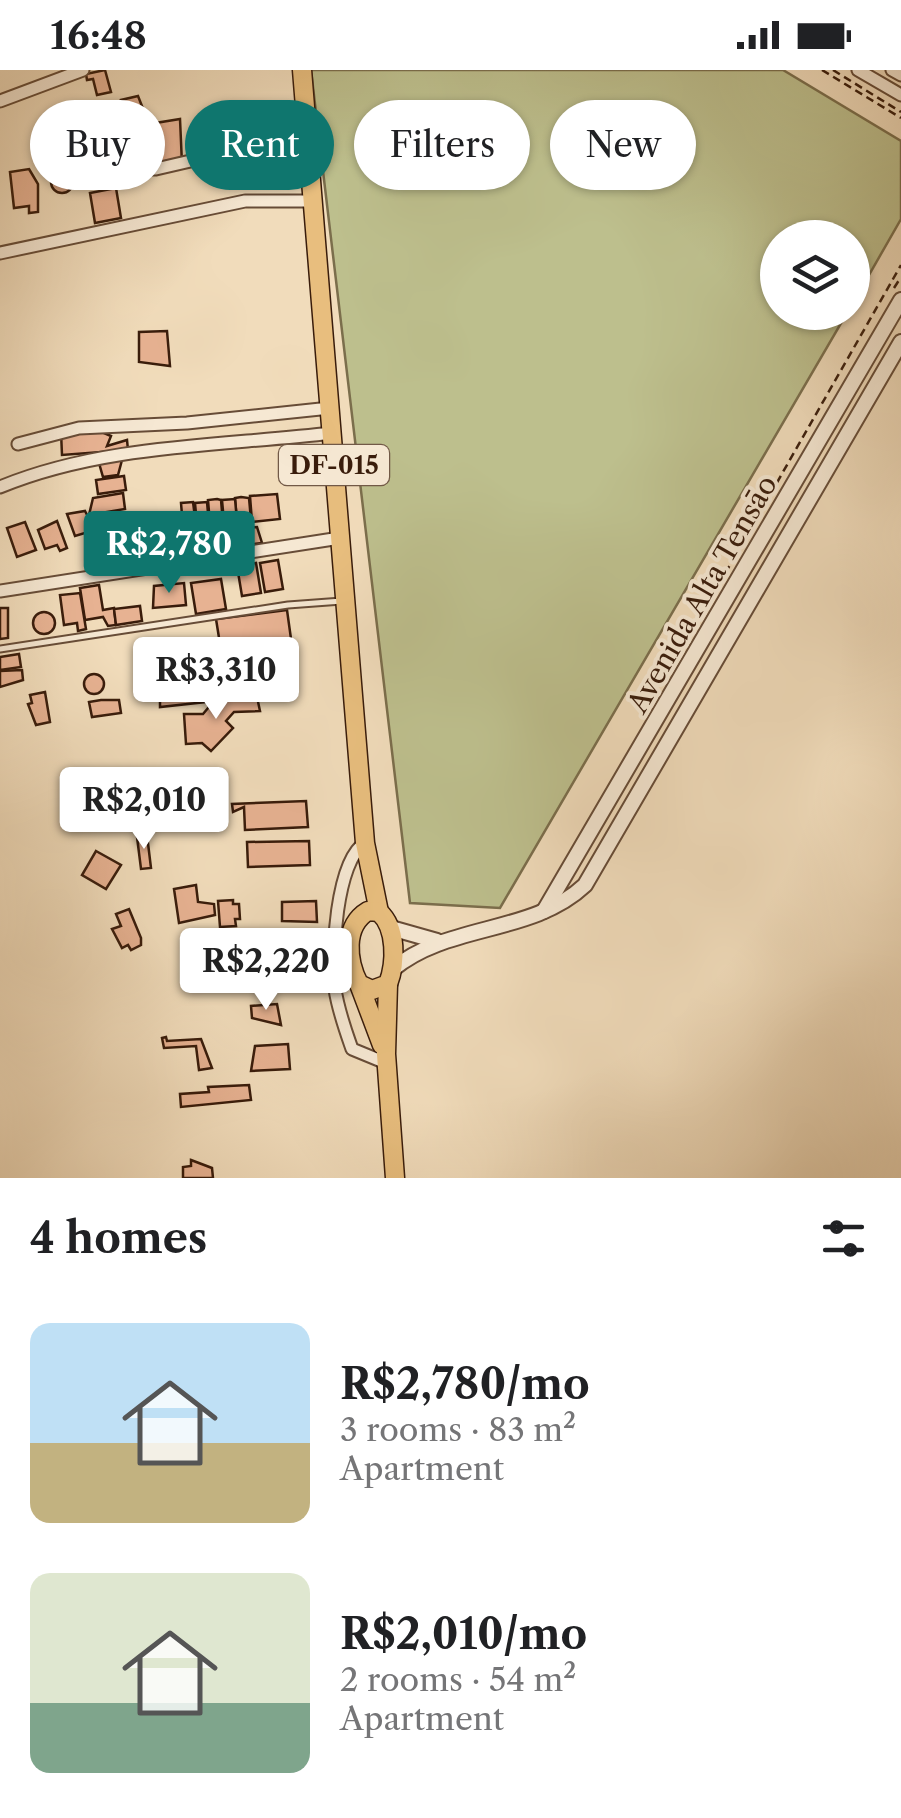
<!DOCTYPE html>
<meta charset="utf-8">
<style>
body{margin:0;font-family:"Libre Caslon Text",serif;background:#f6f6f6;color:#202124;height:100vh;display:flex;flex-direction:column;font-size:38px;white-space:nowrap}
*{box-sizing:border-box;margin:0}
p{font-size:32px;color:#757577}
.icon{flex:none;width:55px;height:55px;fill:none;stroke:currentColor;stroke-width:2;stroke-linecap:round;stroke-linejoin:round}
.map{position:relative;height:1108px;overflow:hidden}
.sheet{display:flex;flex-direction:column;background:#fff;flex:1}
.sheet>*{flex:none}
.hud{position:absolute;left:30px;top:30px;width:842px;height:90px;display:flex;gap:20px}
.tools{position:absolute;left:760px;top:150px;display:grid;gap:20px}
.tools a{display:grid;place-items:center;width:110px;height:110px;border-radius:50%;background:#fff;box-shadow:0 2px 8px #0004;font-size:50px}
.price{position:absolute;translate:-50% -85px;padding:0 22px;border-radius:10px;background:#fff;color:#222;font-size:32px;line-height:65px;filter:drop-shadow(0 2px 5px #0008)}
.price::after{content:'';position:absolute;left:50%;top:60px;width:30px;height:22px;margin-left:-15px;background:inherit;clip-path:polygon(0 0,100% 0,50% 100%)}
.price.on{background:#0f766e;color:#fff}
ul{padding:0;list-style:none}
li{display:flex;align-items:center;gap:30px;height:250px;padding:0 30px}
li span{display:grid;place-items:center;flex:none;width:280px;height:200px;border-radius:20px;color:#555}
li>.icon{margin-inline-start:auto}
span .icon{width:120px;height:120px;fill:#fffc;stroke-width:1}
li b{font-size:42px}
h2{display:flex;justify-content:space-between;align-items:center;height:120px;padding:0 30px;font-size:42px}
.chip{padding:0 35px;border-radius:45px;background:#fff;box-shadow:0 2px 8px #0004;font-size:35px;line-height:90px}
.chip.on{background:#0f766e;color:#fff}
.status{display:flex;justify-content:space-between;align-items:center;height:70px;padding:0 50px;background:#fff;direction:ltr}
.status svg{height:28px;fill:currentColor}
.map>svg:first-child{display:block}
.green{fill:#bdbf8d;stroke:#7b6e4c;stroke-width:2.5}
.building{fill:#e7b292;stroke:#391c0b;stroke-width:2.5}
.lines{fill:none;stroke-linecap:round;stroke-linejoin:round}
.service-casing{stroke:#674c37;stroke-width:9}
.minor-casing{stroke:#674c37;stroke-width:15}
.tertiary-casing{stroke:#674c37;stroke-width:18}
.primary-casing{stroke:#391c0b;stroke-width:21}
.path{stroke:#391c0b;stroke-width:2.5;stroke-dasharray:8 5;stroke-linecap:butt}
.service{stroke:#f6e8d3;stroke-width:5}
.minor{stroke:#f6e8d3;stroke-width:11}
.tertiary{stroke:#f6e8d3;stroke-width:14}
.primary{stroke:#e8be7e;stroke-width:18}
.labels{text-anchor:middle;stroke-width:8;stroke-linejoin:round;paint-order:stroke}
.shield{fill:#f6e8d3;stroke:#725947;stroke-width:2.5}
.shield-label{font-size:25px;font-weight:bold;fill:#391c0b}
.street-label{font-size:28px;fill:#391c0b;stroke:#f6e8d3}
</style>
<div class="status"><b>16:48</b><svg viewBox="0 0 49 12"><path d="M0 12V9h3v3zM5 12V6h3v6zM10 12V3h3v9zM15 12V0h3v12zM26 1h20v11H26zM47 4h2v5h-2z"/></svg></div>
<div class="map">
<svg width="901" height="1108" viewBox="0 0 901 1108">
<rect width="100%" height="100%" fill="#f1dcbb"/>
<filter id="stains"><feTurbulence type="fractalNoise" baseFrequency=".002" numOctaves="4"/><feColorMatrix values="0 0 0 0 .2 0 0 0 0 .09 0 0 0 0 .02 0 0 0 .5 -.17"/></filter>
<radialGradient id="worn" r=".72"><stop offset=".6" stop-color="#630" stop-opacity="0"/><stop offset="1" stop-color="#630" stop-opacity=".3"/></radialGradient>
<path class="green" d="M 311,0 L 783,0 L 901,71 L 901,149 L 853,233 L 852,168 L 778,168 L 778,242 L 847,243 L 500,838 L 410,833 Z"/>
<g class="building">
<path d="M 105,0 L 111,22 L 97,25 L 93,9 L 87,10 L 86,4 Z"/>
<path d="M 138,26 L 149,54 L 180,49 L 182,94 L 148,100 L 143,58 L 130,61 L 125,46 L 73,58 L 71,49 L 123,36 L 121,30 Z"/>
<path d="M 53,59 L 64,59 L 66,74 L 45,77 L 43,60 Z"/>
<path d="M 29,99 L 38,114 L 38,142 L 29,143 L 29,136 L 14,138 L 10,102 Z"/>
<circle cx="62" cy="112" r="11"/>
<path d="M 116,118 L 121,148 L 95,153 L 90,123 Z"/>
<path d="M 167,261 L 170,296 L 139,292 L 139,262 Z"/>
<path d="M 97,360 L 111,366 L 107,376 L 127,370 L 128,380 L 62,385 L 61,362 Z"/>
<path d="M 122,390 L 118,405 L 103,407 L 99,393 Z"/>
<path d="M 124,406 L 126,420 L 98,424 L 96,410 Z"/>
<path d="M 123,423 L 125,439 L 89,445 L 93,428 Z"/>
<path d="M 277,424 L 280,449 L 252,452 L 250,426 Z"/>
<path d="M 241,427 L 249,428 L 251,450 L 237,451 L 235,428 Z"/>
<path d="M 217,429 L 221,430 L 223,453 L 210,454 L 208,430 Z"/>
<path d="M 235,429 L 237,451 L 224,452 L 222,430 Z"/>
<path d="M 193,432 L 196,455 L 183,457 L 181,433 Z"/>
<path d="M 207,432 L 209,454 L 197,455 L 195,433 Z"/>
<path d="M 85,441 L 95,460 L 75,466 L 67,444 Z"/>
<path d="M 57,451 L 67,478 L 60,481 L 57,475 L 45,479 L 38,460 Z"/>
<path d="M 25,452 L 36,480 L 17,487 L 7,458 Z"/>
<path d="M 257,457 L 262,473 L 184,483 L 182,465 Z"/>
<path d="M 278,490 L 283,519 L 265,522 L 260,493 Z"/>
<path d="M 256,493 L 261,523 L 242,526 L 237,496 Z"/>
<path d="M 221,509 L 226,539 L 196,544 L 191,513 Z"/>
<path d="M 184,513 L 186,535 L 153,538 L 154,516 Z"/>
<path d="M 99,515 L 103,540 L 114,538 L 116,555 L 108,556 L 103,547 L 85,550 L 80,518 Z"/>
<path d="M 80,523 L 86,559 L 78,561 L 77,553 L 64,555 L 60,525 Z"/>
<path d="M 140,536 L 142,551 L 116,555 L 114,539 Z"/>
<path d="M 0,538 L 8,538 L 8,568 L 0,569 Z"/>
<path d="M 287,540 L 292,576 L 202,587 L 201,576 L 220,574 L 216,549 Z"/>
<circle cx="44" cy="553" r="11"/>
<path d="M 257,580 L 271,601 L 249,604 L 246,581 Z"/>
<path d="M 19,584 L 21,597 L 0,600 L 0,587 Z"/>
<path d="M 195,588 L 188,601 L 214,599 L 215,626 L 206,632 L 160,637 L 160,631 L 169,630 L 169,623 L 158,624 L 157,613 L 167,612 L 167,603 L 157,604 L 157,594 Z"/>
<path d="M 22,600 L 23,610 L 0,617 L 0,601 Z"/>
<circle cx="94" cy="614" r="10"/>
<path d="M 45,622 L 50,652 L 36,655 L 28,634 L 32,633 L 30,625 Z"/>
<path d="M 257,627 L 260,641 L 234,642 L 226,651 L 233,658 L 211,681 L 202,673 L 186,674 L 184,644 L 203,644 L 213,632 L 217,636 L 222,631 Z"/>
<path d="M 101,630 L 119,630 L 121,643 L 92,647 L 89,632 Z"/>
<path d="M 181,714 L 182,735 L 139,736 L 139,718 Z"/>
<path d="M 306,731 L 308,757 L 245,760 L 244,737 L 233,742 L 232,734 Z"/>
<path d="M 147,765 L 151,798 L 141,799 L 137,767 Z"/>
<path d="M 309,771 L 310,795 L 248,797 L 247,772 Z"/>
<path d="M 96,781 L 121,795 L 106,819 L 82,805 Z"/>
<path d="M 196,815 L 198,832 L 214,834 L 215,845 L 179,853 L 174,819 Z"/>
<path d="M 233,830 L 233,834 L 239,834 L 240,849 L 235,849 L 236,856 L 220,857 L 218,831 Z"/>
<path d="M 316,831 L 317,852 L 282,851 L 282,832 Z"/>
<path d="M 129,839 L 141,868 L 141,875 L 131,880 L 128,875 L 122,878 L 112,859 L 121,856 L 116,844 Z"/>
<path d="M 277,934 L 281,955 L 252,948 L 251,936 Z"/>
<path d="M 166,967 L 167,971 L 201,969 L 212,998 L 199,1000 L 196,976 L 164,978 L 162,968 Z"/>
<path d="M 288,974 L 290,999 L 251,1001 L 255,976 Z"/>
<path d="M 249,1015 L 251,1030 L 181,1037 L 180,1024 L 209,1022 L 208,1017 Z"/>
<path d="M 191,1090 L 212,1098 L 213,1108 L 183,1108 L 183,1097 L 191,1096 Z"/>
</g>
<g class="lines">
<g class="service-casing">
<path id="service" d="M 0,579 L 288,535 L 342,531"/>
</g>
<g class="minor-casing">
<g id="minor">
<path d="M 858,0 L 901,25"/>
<path d="M 892,0 L 901,5"/>
<path d="M 0,31 L 83,0"/>
<path d="M 113,83 L 143,99 L 156,99 L 307,64"/>
<path d="M 0,183 L 245,131 L 313,131"/>
<path d="M 18,374 L 79,358 L 187,353 L 330,338"/>
<path d="M 0,417 C 104,374 222,376 332,363"/>
<path d="M 0,521 L 340,468"/>
<path d="M 365,773 C 336,790 331,887 335,919 C 338,940 345,959 352,979 L 386,993"/>
</g>
</g>
<g class="tertiary-casing">
<g id="tertiary">
<path d="M 544,841 L 901,230"/>
<path d="M 391,858 L 437,871"/>
<path d="M 393,899 C 448,853 532,865 585,815 L 901,272"/>
</g>
</g>
<g class="primary-casing">
<g id="primary">
<path d="M 302,0 L 365,773 L 379,842"/>
<path d="M 368,841 L 379,842 C 397,858 396,893 388,914 L 372,920 L 359,914 C 347,891 343,856 368,841 Z"/>
<path d="M 359,914 L 382,975"/>
<path d="M 388,914 L 386,984 L 395,1108"/>
</g>
</g>
<g class="path">
<path d="M 822,0 L 901,48"/>
<path d="M 833,0 L 901,42"/>
<path d="M 894,218 L 901,207"/>
<path d="M 706,537 L 901,195"/>
</g>
<use href="#service" class="service"/>
<use href="#minor" class="minor"/>
<use href="#tertiary" class="tertiary"/>
<use href="#primary" class="primary"/>
</g>
<g class="labels">
<rect class="shield" x="279" y="375" width="110" height="40" rx="8"/>
<g class="shield-label">
<text x="334" y="404">DF-015</text>
</g>
<g class="street-label">
<text transform="translate(702 524) rotate(-60)" y="10">Avenida Alta Tensāo</text>
</g>
</g>
<rect width="100%" height="100%" filter="url(#stains)"/>
<rect width="100%" height="100%" fill="url(#worn)"/>
</svg>
<div class="tools">
<a><svg class="icon" aria-label="layers" viewBox="0 0 24 24"><path d="M12 4l9 5-9 5-9-5zM3 14l9 5 9-5"/></svg></a>
</div>
<b class="price on" style="left:169px;top:526px">R$2,780</b>
<b class="price" style="left:216px;top:652px">R$3,310</b>
<b class="price" style="left:144px;top:782px">R$2,010</b>
<b class="price" style="left:266px;top:943px">R$2,220</b>
<div class="hud">
<a class="chip">Buy</a>
<a class="chip on">Rent</a>
<a class="chip">Filters</a>
<a class="chip">New</a>
</div>
</div>
<section class="sheet">
<h2>4 homes<svg class="icon" aria-label="filters" viewBox="0 0 24 24"><path d="M4 7h16M4 17h16"/><circle cx="9" cy="7" r="2"/><circle cx="15" cy="17" r="2"/></svg></h2>
<ul>
<li><span style="background:linear-gradient(#bfe0f5 60%,#c2b280 0)"><svg class="icon" aria-label="home" viewBox="0 0 24 24"><path d="M3 11l9-7 9 7M6 9v11h12V9"/></svg></span><div><b>R$2,780/mo</b><p>3 rooms · 83 m²</p><p>Apartment</p></div></li>
<li><span style="background:linear-gradient(#dfe7d0 65%,#7fa58c 0)"><svg class="icon" aria-label="home" viewBox="0 0 24 24"><path d="M3 11l9-7 9 7M6 9v11h12V9"/></svg></span><div><b>R$2,010/mo</b><p>2 rooms · 54 m²</p><p>Apartment</p></div></li>
</ul>
</section>
